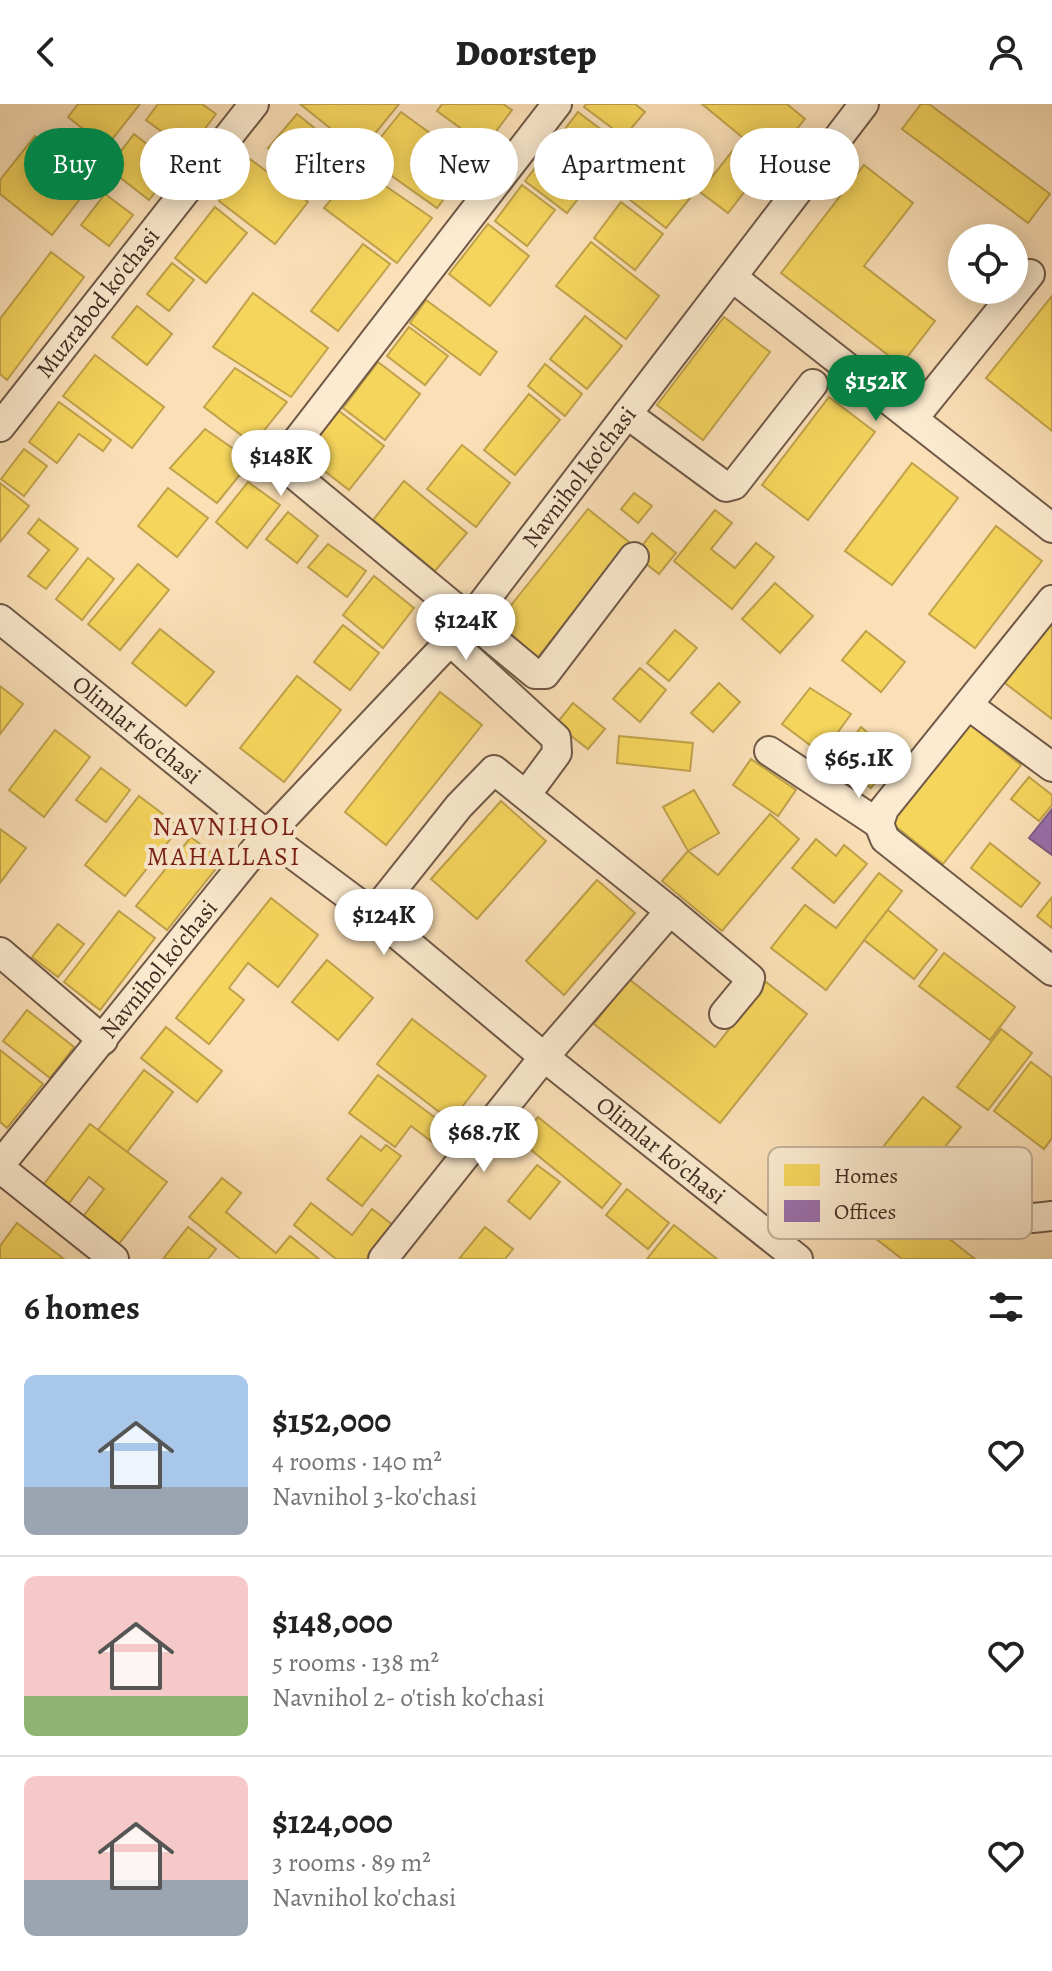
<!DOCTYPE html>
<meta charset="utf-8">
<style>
body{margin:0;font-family:Alegreya,serif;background:#f6f6f6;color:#222;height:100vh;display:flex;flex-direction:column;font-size:30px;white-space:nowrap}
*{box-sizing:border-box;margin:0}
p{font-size:26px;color:#767676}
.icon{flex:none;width:44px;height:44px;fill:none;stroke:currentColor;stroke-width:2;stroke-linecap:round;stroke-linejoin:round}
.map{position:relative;height:1155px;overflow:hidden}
.drawer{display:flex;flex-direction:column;background:#fff;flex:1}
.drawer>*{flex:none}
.top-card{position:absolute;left:24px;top:24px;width:1004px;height:72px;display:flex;gap:16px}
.fabs{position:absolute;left:948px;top:120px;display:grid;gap:16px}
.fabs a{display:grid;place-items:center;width:80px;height:80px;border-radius:50%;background:#fff;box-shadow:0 4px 20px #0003;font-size:40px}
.price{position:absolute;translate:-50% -68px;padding:0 18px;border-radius:28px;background:#fff;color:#222;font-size:26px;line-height:52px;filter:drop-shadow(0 2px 4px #0008)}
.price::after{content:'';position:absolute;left:50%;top:48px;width:24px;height:18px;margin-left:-12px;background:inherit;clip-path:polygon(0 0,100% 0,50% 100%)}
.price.active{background:#0b8043;color:#fff}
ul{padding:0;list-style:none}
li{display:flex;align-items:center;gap:24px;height:200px;padding:0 24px}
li+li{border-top:2px solid #e0e0e0}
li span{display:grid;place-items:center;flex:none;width:224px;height:160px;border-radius:12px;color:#555}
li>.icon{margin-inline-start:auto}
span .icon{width:96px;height:96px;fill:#fffc;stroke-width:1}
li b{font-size:34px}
h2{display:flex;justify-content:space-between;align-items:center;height:96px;padding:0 24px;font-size:34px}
.chip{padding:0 28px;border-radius:36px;background:#fff;box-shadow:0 4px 20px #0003;font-size:28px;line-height:72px}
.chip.active{background:#0b8043;color:#fff}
header{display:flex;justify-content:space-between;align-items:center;height:104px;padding:0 24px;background:#fff;font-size:36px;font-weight:800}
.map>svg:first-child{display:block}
.homes{fill:#f6d55c;stroke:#c0a24b;stroke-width:2}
.offices{fill:#9970ab;stroke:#7f5c82;stroke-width:2}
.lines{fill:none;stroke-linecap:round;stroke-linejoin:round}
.minor-casing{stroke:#705948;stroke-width:32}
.minor{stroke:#fcebd0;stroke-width:28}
.labels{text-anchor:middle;stroke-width:8;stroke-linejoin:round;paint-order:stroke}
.street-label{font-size:24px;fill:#422c23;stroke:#fcebd0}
.neighbourhood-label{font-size:26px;letter-spacing:2px;fill:#7a1f14;stroke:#fcebd0}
.key{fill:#fcebd0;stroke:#c4b29c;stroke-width:2}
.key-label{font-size:22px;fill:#422c23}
</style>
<header><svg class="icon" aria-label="back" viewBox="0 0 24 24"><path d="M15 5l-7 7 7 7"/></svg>Doorstep<svg class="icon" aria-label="person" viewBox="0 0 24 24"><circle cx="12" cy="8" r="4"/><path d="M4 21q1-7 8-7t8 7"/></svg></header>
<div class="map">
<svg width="1052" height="1155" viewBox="0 0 1052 1155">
<rect width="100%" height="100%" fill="#fbe0b7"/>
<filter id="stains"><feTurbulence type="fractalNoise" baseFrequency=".0025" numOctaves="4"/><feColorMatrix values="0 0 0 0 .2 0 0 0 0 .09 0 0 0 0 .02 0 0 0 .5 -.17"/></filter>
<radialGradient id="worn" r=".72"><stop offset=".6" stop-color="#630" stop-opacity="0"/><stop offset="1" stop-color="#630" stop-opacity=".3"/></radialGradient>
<g class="homes">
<path d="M 78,0 L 140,0 L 106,43 L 68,13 Z"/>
<path d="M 158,0 L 202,0 L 216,10 L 188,47 L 146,16 Z"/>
<path d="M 300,0 L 399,0 L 360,48 Z"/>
<path d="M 442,0 L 503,0 L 512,6 L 485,42 L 437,7 Z"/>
<path d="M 586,0 L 635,0 L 645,8 L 624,33 L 584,3 Z"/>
<path d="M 702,0 L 787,0 L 805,15 L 771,57 Z"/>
<path d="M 921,0 L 929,0 L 1050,90 L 1028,119 L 902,25 Z"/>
<path d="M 401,8 L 471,59 L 437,104 L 365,53 Z"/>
<path d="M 578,8 L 620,40 L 567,109 L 525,77 Z"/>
<path d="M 297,10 L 323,31 L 294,65 L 268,44 Z"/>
<path d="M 134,30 L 175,62 L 149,96 L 108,64 Z"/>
<path d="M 35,32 L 94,77 L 52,131 L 0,90 L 0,76 Z"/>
<path d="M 738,40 L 765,61 L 728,109 L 700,88 Z"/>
<path d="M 666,48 L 703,78 L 666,124 L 629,95 Z"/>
<path d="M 250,55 L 308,98 L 275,140 L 219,97 Z"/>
<path d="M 864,61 L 913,99 L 864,162 L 935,217 L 901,261 L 781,169 Z"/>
<path d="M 358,63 L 432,114 L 397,159 L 324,104 Z"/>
<path d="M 522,81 L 555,106 L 527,142 L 495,117 Z"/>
<path d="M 105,90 L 133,111 L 109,142 L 81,121 Z"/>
<path d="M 621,98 L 663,130 L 635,166 L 594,134 Z"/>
<path d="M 215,103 L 247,129 L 206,179 L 175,154 Z"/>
<path d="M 488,120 L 529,152 L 490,202 L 449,170 Z"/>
<path d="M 591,138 L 659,192 L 626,235 L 556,182 Z"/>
<path d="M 363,140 L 390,160 L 338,227 L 311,207 Z"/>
<path d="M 51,148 L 84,173 L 7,276 L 0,270 L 0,215 Z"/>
<path d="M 172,159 L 194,176 L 169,207 L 147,190 Z"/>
<path d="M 253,189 L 328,244 L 291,293 L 213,243 Z"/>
<path d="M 1052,192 L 1052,327 L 986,274 Z"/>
<path d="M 426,196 L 497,248 L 480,271 L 410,219 Z"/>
<path d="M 137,202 L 172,230 L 147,261 L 112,233 Z"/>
<path d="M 585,212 L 622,242 L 587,285 L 550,255 Z"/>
<path d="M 724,213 L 770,248 L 703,336 L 657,301 Z"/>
<path d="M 409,223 L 448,252 L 425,281 L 387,252 Z"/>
<path d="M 95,251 L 164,303 L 132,344 L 63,292 Z"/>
<path d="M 378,258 L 420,290 L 385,336 L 343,304 Z"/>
<path d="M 545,260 L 582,290 L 565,312 L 528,282 Z"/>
<path d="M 235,264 L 287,298 L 253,340 L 204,303 Z"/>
<path d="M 529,290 L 560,316 L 515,371 L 484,346 Z"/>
<path d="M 829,293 L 875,328 L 808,416 L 762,381 Z"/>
<path d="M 59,298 L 111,336 L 103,347 L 79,330 L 57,359 L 29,338 Z"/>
<path d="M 339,307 L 384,342 L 349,386 L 304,351 Z"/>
<path d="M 205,325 L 251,357 L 217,399 L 170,364 Z"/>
<path d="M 462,341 L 510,379 L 476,423 L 427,385 Z"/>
<path d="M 24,345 L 47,362 L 24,392 L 1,375 Z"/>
<path d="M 912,359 L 958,394 L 892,481 L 845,447 Z"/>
<path d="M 404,377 L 467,429 L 435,467 L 373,416 Z"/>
<path d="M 248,378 L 280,401 L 247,444 L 216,418 Z"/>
<path d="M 0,379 L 29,402 L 0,438 Z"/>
<path d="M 168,384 L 208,414 L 177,453 L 138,422 Z"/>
<path d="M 634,389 L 652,402 L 638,419 L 621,405 Z"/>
<path d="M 588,405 L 629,438 L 534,558 L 492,525 Z"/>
<path d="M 715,406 L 732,419 L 711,445 L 735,464 L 756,439 L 774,453 L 732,505 L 674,457 Z"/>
<path d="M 288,408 L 318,432 L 297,459 L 266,435 Z"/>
<path d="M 39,415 L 78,445 L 46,485 L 28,472 L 49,446 L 28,429 Z"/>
<path d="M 996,422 L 1042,457 L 975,544 L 929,510 Z"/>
<path d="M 652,429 L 676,449 L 659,470 L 635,451 Z"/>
<path d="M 328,440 L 366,467 L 347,493 L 308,463 Z"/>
<path d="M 88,454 L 114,475 L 82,516 L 56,495 Z"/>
<path d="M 138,460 L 169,486 L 120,546 L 88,520 Z"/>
<path d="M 374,472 L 414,504 L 383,544 L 343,511 Z"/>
<path d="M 775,479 L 813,512 L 780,549 L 742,515 Z"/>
<path d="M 1052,519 L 1052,615 L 1005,579 Z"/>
<path d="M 343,521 L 379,549 L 350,586 L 314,558 Z"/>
<path d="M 160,525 L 214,568 L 186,602 L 132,559 Z"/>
<path d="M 675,526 L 697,544 L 669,577 L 647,559 Z"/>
<path d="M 866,527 L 905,558 L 881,588 L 842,556 Z"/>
<path d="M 640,564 L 666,586 L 640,618 L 613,595 Z"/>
<path d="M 297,572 L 341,606 L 284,678 L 240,644 Z"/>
<path d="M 719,579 L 740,598 L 713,628 L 691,609 Z"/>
<path d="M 0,582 L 23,600 L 0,630 Z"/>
<path d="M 810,584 L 851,610 L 822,650 L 782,620 Z"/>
<path d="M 440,588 L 482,621 L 386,741 L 345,708 Z"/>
<path d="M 573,599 L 605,625 L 588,645 L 556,620 Z"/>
<path d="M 967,618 L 1021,661 L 943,760 L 889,717 Z"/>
<path d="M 861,623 L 895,652 L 871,684 L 835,658 Z"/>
<path d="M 55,626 L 90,653 L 44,713 L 9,686 Z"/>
<path d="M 619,632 L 693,639 L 690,667 L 617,659 Z"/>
<path d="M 751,655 L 796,686 L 778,712 L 733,681 Z"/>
<path d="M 101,664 L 130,686 L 106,718 L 76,696 Z"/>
<path d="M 1029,673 L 1052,691 L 1052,701 L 1039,717 L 1011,695 Z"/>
<path d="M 694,686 L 719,729 L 688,747 L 663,703 Z"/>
<path d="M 139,692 L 180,723 L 125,792 L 85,761 Z"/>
<path d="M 501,697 L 546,737 L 477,815 L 431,775 Z"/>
<path d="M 770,710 L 799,735 L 722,827 L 662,777 L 688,747 L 718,771 Z"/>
<path d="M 0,725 L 26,744 L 0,779 Z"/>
<path d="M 191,733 L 222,757 L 167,826 L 136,802 Z"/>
<path d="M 816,735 L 836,752 L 844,741 L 867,760 L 834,799 L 792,764 Z"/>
<path d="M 990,739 L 1040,779 L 1021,803 L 971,764 Z"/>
<path d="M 879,769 L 902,787 L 826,886 L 771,844 L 805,801 L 836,824 Z"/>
<path d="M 597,776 L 635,809 L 564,891 L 526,857 Z"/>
<path d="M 1052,793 L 1052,824 L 1037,812 Z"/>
<path d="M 271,794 L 318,831 L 278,883 L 248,859 L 229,884 L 244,896 L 209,940 L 176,914 Z"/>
<path d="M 888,806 L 937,846 L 914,875 L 864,836 Z"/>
<path d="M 119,807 L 155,834 L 100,906 L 64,878 Z"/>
<path d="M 58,820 L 84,840 L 58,873 L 32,853 Z"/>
<path d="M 944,849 L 1015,903 L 990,936 L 919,882 Z"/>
<path d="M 327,856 L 373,894 L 338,936 L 292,898 Z"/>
<path d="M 629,875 L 715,943 L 766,878 L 807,910 L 720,1019 L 594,920 Z"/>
<path d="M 27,906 L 74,943 L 50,974 L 3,937 Z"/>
<path d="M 412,915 L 486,972 L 451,1017 L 377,960 Z"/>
<path d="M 166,923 L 222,967 L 197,998 L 141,954 Z"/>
<path d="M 1001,925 L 1032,949 L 988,1006 L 957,983 Z"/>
<path d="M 0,946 L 43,980 L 7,1024 L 0,1018 Z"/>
<path d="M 1031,958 L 1052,974 L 1052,1034 L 1044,1045 L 994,1007 Z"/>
<path d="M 144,966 L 173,988 L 127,1048 L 98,1026 Z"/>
<path d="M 378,971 L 461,1033 L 448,1050 L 411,1022 L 395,1043 L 349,1009 Z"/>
<path d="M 923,993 L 961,1023 L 901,1097 L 975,1155 L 902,1155 L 835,1103 Z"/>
<path d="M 538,1013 L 621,1080 L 602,1104 L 519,1036 Z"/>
<path d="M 90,1020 L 167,1078 L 118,1141 L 82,1114 L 104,1085 L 89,1073 L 66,1103 L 41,1084 Z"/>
<path d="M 361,1032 L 381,1047 L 386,1041 L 401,1052 L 362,1102 L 327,1075 Z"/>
<path d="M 537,1061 L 560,1078 L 530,1115 L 508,1097 Z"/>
<path d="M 222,1074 L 241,1089 L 226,1108 L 276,1149 L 290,1132 L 319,1155 L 240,1155 L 189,1113 Z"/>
<path d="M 627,1085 L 669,1119 L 648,1145 L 606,1111 Z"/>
<path d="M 311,1099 L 352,1131 L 372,1105 L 398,1125 L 375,1155 L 336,1155 L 294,1121 Z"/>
<path d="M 17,1119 L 64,1155 L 0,1155 L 0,1142 Z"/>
<path d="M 674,1121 L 717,1155 L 647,1155 Z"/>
<path d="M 188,1123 L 216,1145 L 208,1155 L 163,1155 Z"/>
<path d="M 485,1123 L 513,1145 L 505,1155 L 459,1155 Z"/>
</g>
<path class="offices" d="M 1052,705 L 1052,751 L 1029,734 Z"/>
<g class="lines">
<g class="minor-casing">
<g id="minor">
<path d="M 557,0 L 296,338 L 289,356 L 296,372 L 535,570 L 545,570 L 634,453"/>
<path d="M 732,173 L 1052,424"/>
<path d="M 627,310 L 726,383 L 734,381 L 813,280"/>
<path d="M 913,315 L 1030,170"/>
<path id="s1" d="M 0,323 L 254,0"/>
<path d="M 1052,496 L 884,705 L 879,720 L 885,735 L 1052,867"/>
<path id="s2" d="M 0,515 L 267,731 L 373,810 L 544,953 L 798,1155"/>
<path d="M 450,537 L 556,634 L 557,649 L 526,691"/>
<path d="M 968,601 L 1052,663"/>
<path d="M 769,647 L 879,720"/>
<path d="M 670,807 L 750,874 L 748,881 L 724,910"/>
<path d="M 373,810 L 459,702 L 494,666 L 670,807 L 544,953 L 383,1155"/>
<path d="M 0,848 L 103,936"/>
<path id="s3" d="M 0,1061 L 267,731 L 469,517 L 864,0"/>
<path d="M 0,1064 L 114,1155"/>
<path d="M 942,1088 C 991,1116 995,1119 1052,1112"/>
</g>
</g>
<use href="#minor" class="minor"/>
</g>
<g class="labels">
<g class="street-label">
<text dy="8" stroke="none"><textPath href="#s1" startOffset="158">Muzrabod ko'chasi</textPath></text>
<text dy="8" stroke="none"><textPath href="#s3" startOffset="900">Navnihol ko'chasi</textPath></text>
<text dy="8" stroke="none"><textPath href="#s2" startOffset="176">Olimlar ko'chasi</textPath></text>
<text dy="8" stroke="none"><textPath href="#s3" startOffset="252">Navnihol ko'chasi</textPath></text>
<text dy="8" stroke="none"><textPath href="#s2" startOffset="848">Olimlar ko'chasi</textPath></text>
</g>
<g class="neighbourhood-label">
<text x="224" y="731">NAVNIHOL<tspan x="224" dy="30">MAHALLASI</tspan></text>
</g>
</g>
<rect x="768" y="1043" width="264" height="92" rx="12" class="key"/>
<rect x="784" y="1060" width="36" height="22" fill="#f6d55c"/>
<rect x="784" y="1096" width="36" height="22" fill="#9970ab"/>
<g class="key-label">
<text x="834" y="1079">Homes</text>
<text x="834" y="1115">Offices</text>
</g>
<rect width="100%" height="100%" filter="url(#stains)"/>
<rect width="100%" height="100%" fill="url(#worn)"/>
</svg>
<div class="fabs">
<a><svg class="icon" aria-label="locate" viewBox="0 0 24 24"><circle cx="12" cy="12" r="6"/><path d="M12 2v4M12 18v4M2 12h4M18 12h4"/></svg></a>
</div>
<b class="price active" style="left:876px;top:319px">$152K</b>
<b class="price" style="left:281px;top:394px">$148K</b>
<b class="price" style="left:466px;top:558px">$124K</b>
<b class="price" style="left:859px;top:696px">$65.1K</b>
<b class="price" style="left:384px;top:853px">$124K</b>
<b class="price" style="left:484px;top:1070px">$68.7K</b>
<div class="top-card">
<a class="chip active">Buy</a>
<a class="chip">Rent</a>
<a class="chip">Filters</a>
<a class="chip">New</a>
<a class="chip">Apartment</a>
<a class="chip">House</a>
</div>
</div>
<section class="drawer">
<h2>6 homes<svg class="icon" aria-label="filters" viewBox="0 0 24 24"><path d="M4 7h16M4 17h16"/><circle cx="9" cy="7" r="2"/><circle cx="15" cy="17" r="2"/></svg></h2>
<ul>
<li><span style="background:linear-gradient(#a9c7e8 70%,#9aa5b1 0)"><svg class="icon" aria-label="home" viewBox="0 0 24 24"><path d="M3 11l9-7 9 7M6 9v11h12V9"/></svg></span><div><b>$152,000</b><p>4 rooms · 140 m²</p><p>Navnihol 3-ko'chasi</p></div><svg class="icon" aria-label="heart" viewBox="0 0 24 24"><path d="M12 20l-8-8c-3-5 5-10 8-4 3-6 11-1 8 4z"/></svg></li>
<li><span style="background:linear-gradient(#f6c9c9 75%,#8fb573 0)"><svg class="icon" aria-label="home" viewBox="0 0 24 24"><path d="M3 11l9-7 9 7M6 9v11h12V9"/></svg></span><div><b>$148,000</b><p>5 rooms · 138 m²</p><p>Navnihol 2- o'tish ko'chasi</p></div><svg class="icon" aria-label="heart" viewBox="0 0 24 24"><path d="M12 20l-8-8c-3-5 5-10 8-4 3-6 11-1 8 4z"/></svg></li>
<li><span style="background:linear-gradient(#f6c9c9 65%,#9aa5b1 0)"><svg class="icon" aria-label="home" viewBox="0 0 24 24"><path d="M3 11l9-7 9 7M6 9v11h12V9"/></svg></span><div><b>$124,000</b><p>3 rooms · 89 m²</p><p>Navnihol ko'chasi</p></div><svg class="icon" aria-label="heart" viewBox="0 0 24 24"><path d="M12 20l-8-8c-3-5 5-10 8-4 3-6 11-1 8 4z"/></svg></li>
</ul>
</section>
